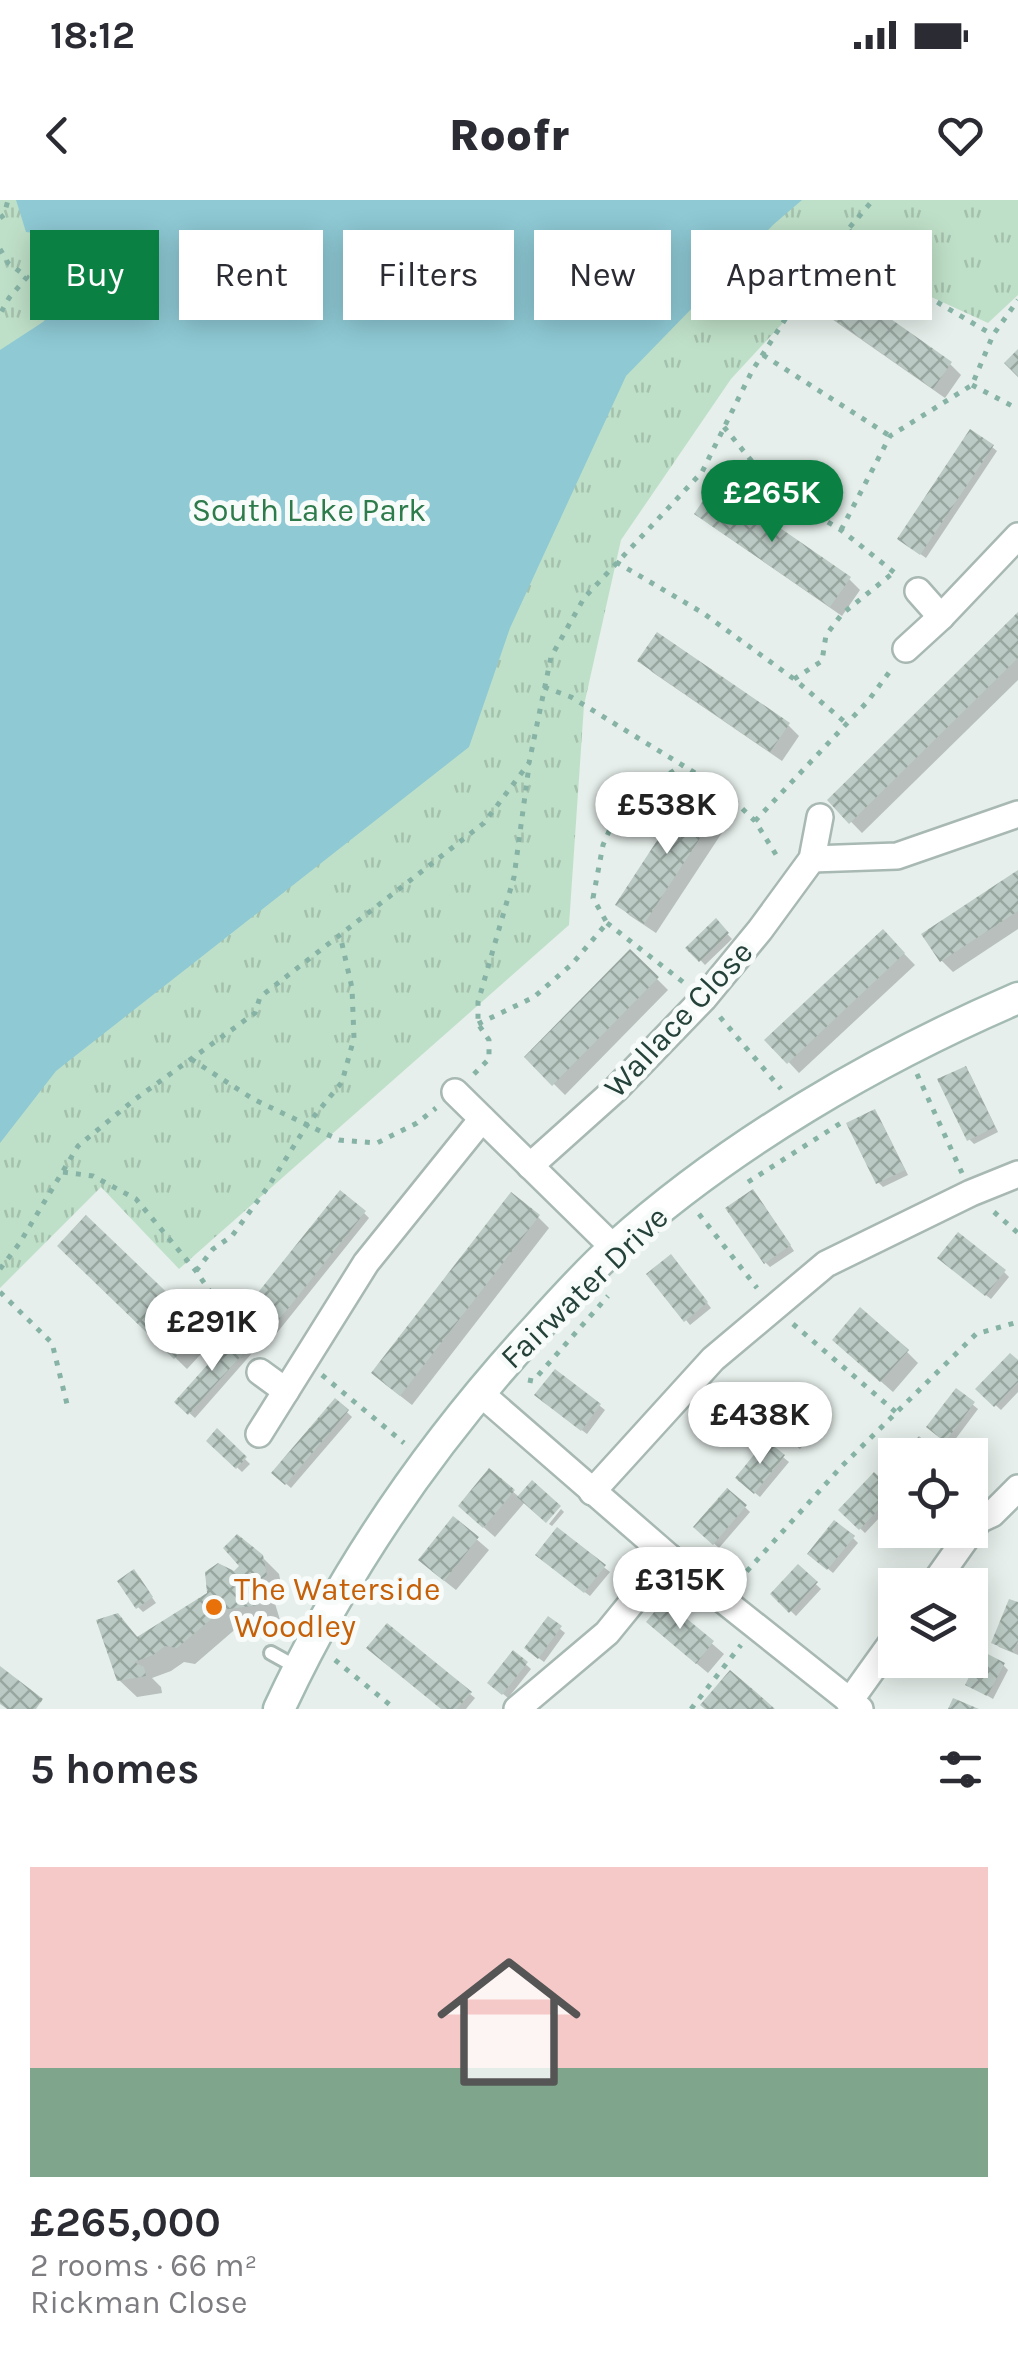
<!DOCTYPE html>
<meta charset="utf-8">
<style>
body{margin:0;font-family:Karla,sans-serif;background:#f2f2f3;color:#2b2b33;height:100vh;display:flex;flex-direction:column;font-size:38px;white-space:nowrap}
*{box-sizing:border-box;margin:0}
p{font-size:32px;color:#7c7c81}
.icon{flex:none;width:55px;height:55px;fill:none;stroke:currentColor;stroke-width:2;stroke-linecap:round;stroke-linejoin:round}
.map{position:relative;height:1509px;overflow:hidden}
.details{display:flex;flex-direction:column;background:#fff;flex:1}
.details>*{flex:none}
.hud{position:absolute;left:30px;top:30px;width:960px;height:90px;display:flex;gap:20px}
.buttons{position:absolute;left:878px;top:1238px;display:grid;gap:20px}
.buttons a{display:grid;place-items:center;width:110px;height:110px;border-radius:0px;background:#fff;box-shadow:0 5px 25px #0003;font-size:50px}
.price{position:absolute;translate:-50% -85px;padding:0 22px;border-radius:35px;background:#fff;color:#222;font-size:32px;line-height:65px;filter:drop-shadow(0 2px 5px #0008)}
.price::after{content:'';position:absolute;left:50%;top:60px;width:30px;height:22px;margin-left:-15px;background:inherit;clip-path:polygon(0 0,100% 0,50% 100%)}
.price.active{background:#0b8043;color:#fff}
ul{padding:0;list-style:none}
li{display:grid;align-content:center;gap:20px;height:530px;padding:0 30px}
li+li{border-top:2px solid #e1e1e2}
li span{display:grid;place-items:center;height:310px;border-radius:0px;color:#555}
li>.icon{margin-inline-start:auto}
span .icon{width:180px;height:180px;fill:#fffc;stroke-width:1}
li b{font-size:42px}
h2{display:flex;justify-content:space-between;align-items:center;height:120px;padding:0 30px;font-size:42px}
.pill{padding:0 35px;border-radius:0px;background:#fff;box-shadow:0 5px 25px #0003;font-size:35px;line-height:90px}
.pill.active{background:#0b8043;color:#fff}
.status{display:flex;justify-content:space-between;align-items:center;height:70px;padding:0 50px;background:#fff;direction:ltr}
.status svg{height:28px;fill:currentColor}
header{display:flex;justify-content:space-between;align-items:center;height:130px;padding:0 30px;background:#fff;font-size:45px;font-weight:800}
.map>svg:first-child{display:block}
.park{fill:url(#park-tufts)}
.water{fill:#8ec9d4}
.shadow{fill:#0003}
.building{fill:url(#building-cross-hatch)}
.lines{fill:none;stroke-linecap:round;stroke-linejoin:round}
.lane-casing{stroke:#a8b8b2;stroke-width:18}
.street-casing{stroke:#a8b8b2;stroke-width:30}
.secondary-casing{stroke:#a4bbb3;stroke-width:35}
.path{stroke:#86b3a5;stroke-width:5;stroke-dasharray:5 8;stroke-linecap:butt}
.lane{stroke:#fff;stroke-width:12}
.street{stroke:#fff;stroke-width:25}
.secondary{stroke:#fff;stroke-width:30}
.food-dot{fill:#e8710a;stroke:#f7fbf9;stroke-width:4}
.labels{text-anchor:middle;stroke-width:10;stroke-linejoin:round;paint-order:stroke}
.park-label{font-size:32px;fill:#2d7a4b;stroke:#f7fbf9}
.street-label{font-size:32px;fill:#24423a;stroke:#f7fbf9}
.food-label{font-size:32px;fill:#c56008;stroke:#f7fbf9;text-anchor:start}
</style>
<div class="status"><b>18:12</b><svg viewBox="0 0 49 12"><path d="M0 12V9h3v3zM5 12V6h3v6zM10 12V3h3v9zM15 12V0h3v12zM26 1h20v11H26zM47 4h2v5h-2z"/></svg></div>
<header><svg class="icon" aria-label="back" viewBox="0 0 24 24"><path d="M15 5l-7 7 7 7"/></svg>Roofr<svg class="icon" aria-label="heart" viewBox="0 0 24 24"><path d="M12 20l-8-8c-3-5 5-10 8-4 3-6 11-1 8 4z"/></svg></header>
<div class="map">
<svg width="1018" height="1509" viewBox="0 0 1018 1509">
<defs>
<pattern id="park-tufts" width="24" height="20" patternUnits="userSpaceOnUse" patternTransform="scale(2.5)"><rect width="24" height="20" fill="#bfe0c8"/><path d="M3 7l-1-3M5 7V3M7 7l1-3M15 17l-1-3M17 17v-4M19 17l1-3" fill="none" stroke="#a4c1ad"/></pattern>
<pattern id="building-cross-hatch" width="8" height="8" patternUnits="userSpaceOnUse" patternTransform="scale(2.5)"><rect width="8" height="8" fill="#bbcac4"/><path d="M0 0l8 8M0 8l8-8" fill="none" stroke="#98a6a0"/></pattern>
</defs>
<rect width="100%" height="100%" fill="#e6efeb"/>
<path class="park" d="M 0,0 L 1018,0 L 1018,95 L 988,123 L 844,57 L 731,179 L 621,340 L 584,505 L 569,725 L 179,1069 L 101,987 L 0,1088 Z"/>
<path class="water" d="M 16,0 L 802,0 L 774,24 L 626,176 L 510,428 L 469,547 L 56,871 L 0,943 L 0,150 L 43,122 L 99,61 L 85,40 L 26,32 Z"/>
<g class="shadow">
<path d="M 818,106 L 950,164 L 961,175 L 945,198 L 829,117 Z"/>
<path d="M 992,247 L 997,251 L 926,358 L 905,343 Z"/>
<path d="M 698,313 L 849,379 L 860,390 L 842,416 L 709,324 Z"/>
<path d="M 1018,415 L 1018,480 L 862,633 L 830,600 Z"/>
<path d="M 641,461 L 788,525 L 799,536 L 782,561 L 652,472 Z"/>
<path d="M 690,593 L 718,611 L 729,622 L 656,733 L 629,715 L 618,704 Z"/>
<path d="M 1018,673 L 1018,729 L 953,772 L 942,761 L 925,734 Z"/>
<path d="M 716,722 L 732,739 L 705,765 L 689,748 Z"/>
<path d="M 883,732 L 915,765 L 799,873 L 768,840 Z"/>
<path d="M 630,752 L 668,790 L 565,895 L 527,857 Z"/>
<path d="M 965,869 L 970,874 L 998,932 L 974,944 L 969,939 Z"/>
<path d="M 874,912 L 879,917 L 908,975 L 883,987 L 878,982 Z"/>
<path d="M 758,997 L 794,1051 L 770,1067 L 765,1062 Z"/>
<path d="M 364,1013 L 369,1018 L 276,1134 L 252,1115 Z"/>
<path d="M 538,1017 L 549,1028 L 412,1205 L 385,1184 Z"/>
<path d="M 87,1019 L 213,1141 L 187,1169 L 61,1046 Z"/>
<path d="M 675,1062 L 711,1108 L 690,1125 L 686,1120 Z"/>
<path d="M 945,1063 L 1004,1072 L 1009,1077 L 991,1099 Z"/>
<path d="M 236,1136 L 253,1152 L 195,1218 L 177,1202 Z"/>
<path d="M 846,1151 L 907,1152 L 918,1163 L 893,1192 Z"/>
<path d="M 1018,1164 L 1018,1192 L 1001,1210 L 978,1189 Z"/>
<path d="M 956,1191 L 978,1209 L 951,1245 L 934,1232 Z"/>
<path d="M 542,1200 L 600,1206 L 605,1210 L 587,1234 Z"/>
<path d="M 335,1201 L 352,1217 L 291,1288 L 274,1273 Z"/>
<path d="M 825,1206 L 830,1210 L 800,1249 L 782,1235 Z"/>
<path d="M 217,1232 L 250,1264 L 242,1272 L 209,1241 Z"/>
<path d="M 766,1243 L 789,1262 L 760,1297 L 743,1283 Z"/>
<path d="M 490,1272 L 525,1302 L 495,1337 L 472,1317 Z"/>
<path d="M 874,1275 L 895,1295 L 895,1301 L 865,1333 L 841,1310 Z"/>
<path d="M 728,1291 L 750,1312 L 719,1348 L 696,1327 Z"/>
<path d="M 561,1309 L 564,1312 L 552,1326 L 549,1324 Z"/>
<path d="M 454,1320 L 489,1350 L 456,1390 L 432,1371 Z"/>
<path d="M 557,1331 L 610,1372 L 590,1396 L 543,1360 Z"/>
<path d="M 853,1338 L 858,1343 L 833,1373 L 815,1358 Z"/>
<path d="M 261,1356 L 279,1374 L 283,1393 L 273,1397 L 280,1420 L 239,1426 L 195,1464 L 184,1462 L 171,1471 L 152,1478 L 161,1487 L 162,1493 L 137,1497 L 119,1480 L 117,1416 L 139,1438 L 210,1394 L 234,1374 Z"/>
<path d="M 798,1368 L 821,1389 L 796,1416 L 773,1394 Z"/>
<path d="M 138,1378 L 156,1403 L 143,1412 L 138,1407 Z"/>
<path d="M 665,1403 L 724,1454 L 708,1473 L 660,1433 Z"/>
<path d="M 1018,1405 L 1018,1455 L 999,1447 L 994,1442 Z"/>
<path d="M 548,1419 L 565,1433 L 544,1462 L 532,1453 Z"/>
<path d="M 514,1454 L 531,1469 L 508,1498 L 495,1487 Z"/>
<path d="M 1003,1465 L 1008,1470 L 993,1499 L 968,1484 Z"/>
<path d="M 470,1494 L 475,1498 L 466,1509 L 443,1509 Z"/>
</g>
<g class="building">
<path d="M 834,79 L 952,162 L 933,189 L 815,106 Z"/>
<path d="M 1018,149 L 1018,177 L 1004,163 Z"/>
<path d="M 970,229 L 994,245 L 920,355 L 897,339 Z"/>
<path d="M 715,283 L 851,377 L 830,407 L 694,314 Z"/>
<path d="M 1018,412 L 1018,458 L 849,624 L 827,600 Z"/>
<path d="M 657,432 L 790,523 L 770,552 L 637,461 Z"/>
<path d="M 690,590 L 719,609 L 644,724 L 615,705 Z"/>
<path d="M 1018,670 L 1018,711 L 940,762 L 921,734 Z"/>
<path d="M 716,718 L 729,733 L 699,762 L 685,748 Z"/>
<path d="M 883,729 L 905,753 L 787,864 L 764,840 Z"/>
<path d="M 630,749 L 659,777 L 552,886 L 524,857 Z"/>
<path d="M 966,866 L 995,927 L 967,941 L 937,879 Z"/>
<path d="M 875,909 L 905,970 L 876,984 L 846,923 Z"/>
<path d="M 753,989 L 791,1045 L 764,1064 L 725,1008 Z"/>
<path d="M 340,990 L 366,1011 L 270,1131 L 244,1110 Z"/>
<path d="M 511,992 L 540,1015 L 400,1196 L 371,1173 Z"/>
<path d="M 86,1015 L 204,1128 L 174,1159 L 57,1046 Z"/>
<path d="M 958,1032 L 1006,1070 L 985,1096 L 937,1058 Z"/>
<path d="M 671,1054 L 708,1102 L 684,1122 L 646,1074 Z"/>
<path d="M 860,1107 L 909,1150 L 880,1182 L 832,1140 Z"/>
<path d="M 236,1133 L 250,1146 L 188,1215 L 174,1202 Z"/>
<path d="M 1010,1153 L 1018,1160 L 1018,1182 L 994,1207 L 975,1189 Z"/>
<path d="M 555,1169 L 601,1204 L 581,1231 L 534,1195 Z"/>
<path d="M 808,1188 L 827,1204 L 793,1246 L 774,1230 Z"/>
<path d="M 956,1188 L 975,1202 L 945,1242 L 926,1227 Z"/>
<path d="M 335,1198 L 349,1210 L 285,1285 L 271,1273 Z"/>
<path d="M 217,1228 L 247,1257 L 236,1269 L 206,1241 Z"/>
<path d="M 919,1236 L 939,1255 L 902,1255 Z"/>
<path d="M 766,1240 L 785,1255 L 754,1294 L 735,1278 Z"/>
<path d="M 489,1268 L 515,1290 L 483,1328 L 458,1306 Z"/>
<path d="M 874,1272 L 895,1292 L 859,1330 L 838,1310 Z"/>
<path d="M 532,1280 L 561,1306 L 546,1323 L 517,1297 Z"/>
<path d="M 727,1288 L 747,1305 L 713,1345 L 693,1327 Z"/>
<path d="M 453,1316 L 479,1337 L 444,1381 L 418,1360 Z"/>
<path d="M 834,1320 L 855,1336 L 827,1370 L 807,1354 Z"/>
<path d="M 557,1327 L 606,1365 L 584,1393 L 535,1355 Z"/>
<path d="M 237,1334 L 263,1355 L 267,1376 L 258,1380 L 264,1404 L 222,1410 L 177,1448 L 165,1446 L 153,1455 L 134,1462 L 144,1467 L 146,1476 L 117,1481 L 96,1420 L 118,1413 L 137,1437 L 207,1393 L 205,1372 L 218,1363 L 234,1371 L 239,1366 L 223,1348 Z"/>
<path d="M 798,1364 L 818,1382 L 789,1413 L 770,1394 Z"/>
<path d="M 134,1369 L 153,1397 L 136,1409 L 117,1381 Z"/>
<path d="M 1009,1399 L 1018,1402 L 1018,1441 L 1013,1452 L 991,1443 Z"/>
<path d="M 664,1400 L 714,1441 L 696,1464 L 646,1422 Z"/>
<path d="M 548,1416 L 562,1426 L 538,1459 L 524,1448 Z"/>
<path d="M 387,1423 L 472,1492 L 457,1509 L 441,1509 L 366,1448 Z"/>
<path d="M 513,1450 L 528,1462 L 502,1495 L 487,1483 Z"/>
<path d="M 982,1451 L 1005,1463 L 987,1496 L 965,1485 Z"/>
<path d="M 0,1466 L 43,1499 L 36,1509 L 7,1509 L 0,1504 Z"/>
<path d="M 730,1470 L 756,1492 L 775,1509 L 705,1509 L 700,1505 Z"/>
<path d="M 953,1498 L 979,1509 L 948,1509 Z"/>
</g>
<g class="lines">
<g class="lane-casing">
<path id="lane" d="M 271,1453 L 298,1468"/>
</g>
<g class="street-casing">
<g id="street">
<path d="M 918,391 L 941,417"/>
<path d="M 906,449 L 941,417 L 1018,336"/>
<path d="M 812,659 L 897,656 L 1018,614"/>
<path d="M 455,892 L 614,1048"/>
<path d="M 530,966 L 616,889 L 704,798 L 760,730 L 812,659 L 820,617"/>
<path d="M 260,1172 L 286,1191"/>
<path d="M 479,1192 L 669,1357 L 860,1509"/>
<path d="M 259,1234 L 366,1063 L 482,919"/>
<path d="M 592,1292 L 713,1159 L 826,1064 L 971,993 L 1018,974"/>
<path d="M 933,1385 L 979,1320 L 992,1314 L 1018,1288"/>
<path d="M 849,1502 L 895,1438"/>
<path d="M 517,1509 L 607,1433 L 669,1357"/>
</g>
</g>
<g class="secondary-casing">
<path id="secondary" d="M 279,1509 C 345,1367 430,1244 536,1129 C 561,1101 587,1072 615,1047 C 730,944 876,859 1018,798"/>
</g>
<g class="path">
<path d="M 0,18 L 4,15 L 8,0"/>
<path d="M 849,30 L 869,62 L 993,135"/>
<path d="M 0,49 L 8,63 L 27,77 L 9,98 L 0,114"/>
<path d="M 763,155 L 890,236"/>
<path d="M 972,185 L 1018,209"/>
<path d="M 724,227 L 776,291 L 841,330 L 900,377"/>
<path d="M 841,330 L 890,236 L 972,185 L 993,135 L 1018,100"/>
<path d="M 616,362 L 703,413 L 794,479 L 846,523"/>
<path d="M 794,479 L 822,461 L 826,435 L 842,414 L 893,373"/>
<path d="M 544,487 L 571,497 L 723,590 L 755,621 L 780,661"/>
<path d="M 755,621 L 868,501 L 893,467"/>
<path d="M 607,723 L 683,782"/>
<path d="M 720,817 L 781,889"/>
<path d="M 478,824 L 534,797 L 572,764 L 607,723 L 593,698 L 603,645 L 620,606 L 681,566"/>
<path d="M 191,859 L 253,899 L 339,940 L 377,943 L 417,923 L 436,908"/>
<path d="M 474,874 L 489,859 L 489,840 L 478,824 L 478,802 L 514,677 L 529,566"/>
<path d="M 917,874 L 962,973"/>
<path d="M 63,972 L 93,976 L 136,999 L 196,1071 L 229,1119 L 265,1147"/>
<path d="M 748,982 L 844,921"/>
<path d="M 994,1012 L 1018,1033"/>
<path d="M 699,1014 L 757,1088"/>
<path d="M 0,1069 L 19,1044 L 78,946 L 134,900 L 255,813 L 260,797 L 484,623 L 529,563 L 551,457 L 584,398 L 702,272 L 752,171 L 827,54 L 873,0"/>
<path d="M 196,1071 L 213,1049 L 232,1036 L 270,984 L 307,925 L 342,882 L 354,838 L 352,788 L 340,735"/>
<path d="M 0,1092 L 52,1143 L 67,1204"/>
<path d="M 793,1124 L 897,1213"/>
<path d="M 322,1175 L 404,1243"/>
<path d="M 528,1180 L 533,1181 L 608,1096"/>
<path d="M 738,1381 L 841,1267 L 976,1134 L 1018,1122"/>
<path d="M 335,1460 L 395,1509"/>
<path d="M 691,1509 L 741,1445"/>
</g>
<use href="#lane" class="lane"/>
<use href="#street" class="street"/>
<use href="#secondary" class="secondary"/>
</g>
<circle class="food-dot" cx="214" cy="1407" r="10"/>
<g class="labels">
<g class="park-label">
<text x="309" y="321">South Lake Park</text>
</g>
<g class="street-label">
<text transform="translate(678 819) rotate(-47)" y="11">Wallace Close</text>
<text transform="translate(584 1087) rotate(-44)" y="11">Fairwater Drive</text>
</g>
<g class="food-label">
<text x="234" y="1400">The Waterside<tspan x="234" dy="37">Woodley</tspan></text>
</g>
</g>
</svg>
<div class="buttons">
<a><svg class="icon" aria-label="locate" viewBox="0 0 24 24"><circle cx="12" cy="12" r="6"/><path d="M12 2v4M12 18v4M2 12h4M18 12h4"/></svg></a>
<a><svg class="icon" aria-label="layers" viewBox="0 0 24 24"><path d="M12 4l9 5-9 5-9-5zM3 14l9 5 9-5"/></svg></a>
</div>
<b class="price active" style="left:772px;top:345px">£265K</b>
<b class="price" style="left:667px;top:657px">£538K</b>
<b class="price" style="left:212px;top:1174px">£291K</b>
<b class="price" style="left:760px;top:1267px">£438K</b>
<b class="price" style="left:680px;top:1432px">£315K</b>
<div class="hud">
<a class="pill active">Buy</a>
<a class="pill">Rent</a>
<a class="pill">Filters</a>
<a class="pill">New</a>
<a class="pill">Apartment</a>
</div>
</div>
<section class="details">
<h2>5 homes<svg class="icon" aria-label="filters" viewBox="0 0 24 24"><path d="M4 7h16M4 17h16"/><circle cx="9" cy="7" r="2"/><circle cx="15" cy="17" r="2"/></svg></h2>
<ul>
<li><span style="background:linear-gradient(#f6c9c9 65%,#7fa58c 0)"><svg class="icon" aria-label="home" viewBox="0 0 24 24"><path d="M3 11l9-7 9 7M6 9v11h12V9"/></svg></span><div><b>£265,000</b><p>2 rooms · 66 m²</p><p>Rickman Close</p></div></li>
</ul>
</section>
